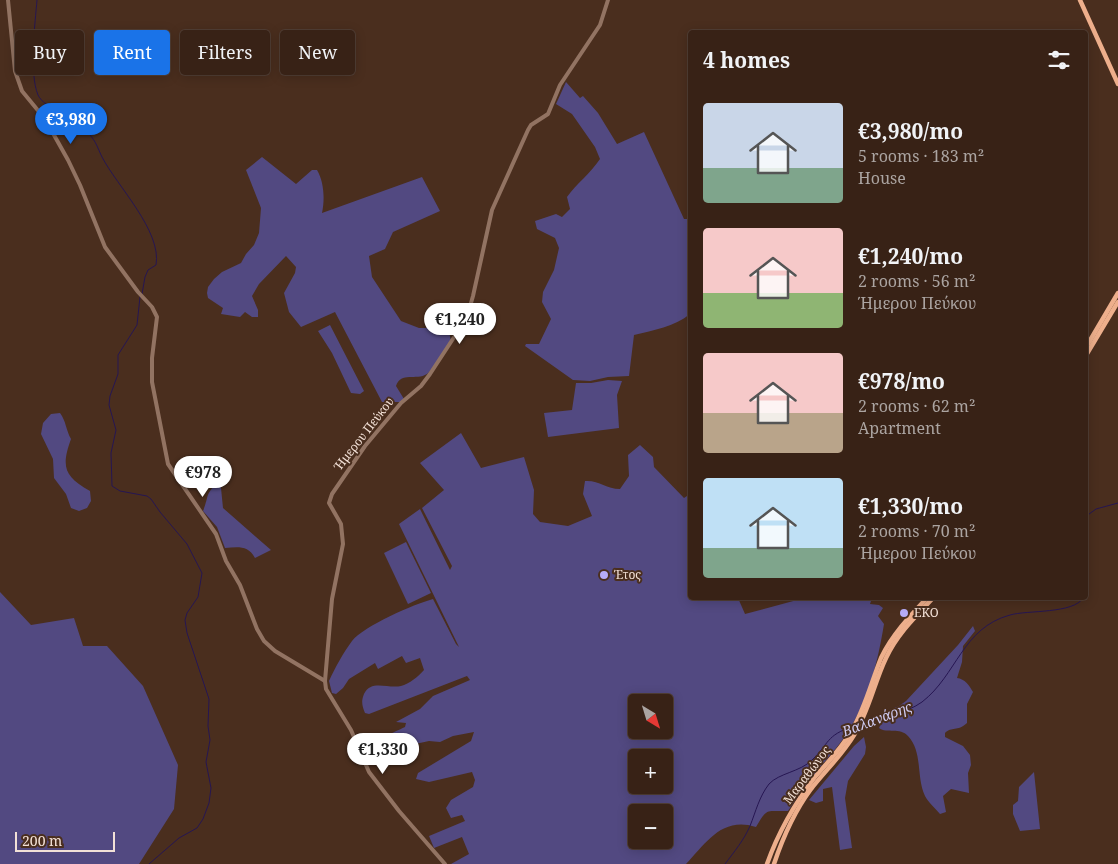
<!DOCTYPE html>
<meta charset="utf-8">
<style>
body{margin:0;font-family:"Noto Serif",serif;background:#432f23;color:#f1f3f6;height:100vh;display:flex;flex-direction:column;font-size:19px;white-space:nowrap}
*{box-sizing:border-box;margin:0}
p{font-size:16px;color:#aba4a1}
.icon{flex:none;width:28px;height:28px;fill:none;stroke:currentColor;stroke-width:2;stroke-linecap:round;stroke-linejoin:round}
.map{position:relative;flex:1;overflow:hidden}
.side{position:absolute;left:688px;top:30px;width:400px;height:570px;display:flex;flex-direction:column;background:#382216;border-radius:5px;box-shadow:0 2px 12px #0003,0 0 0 1px #523f35}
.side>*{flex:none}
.guide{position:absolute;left:15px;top:30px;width:475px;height:45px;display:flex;gap:10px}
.needle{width:32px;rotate:142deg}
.controls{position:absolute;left:628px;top:694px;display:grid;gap:10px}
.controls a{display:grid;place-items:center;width:45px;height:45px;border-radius:5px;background:#382216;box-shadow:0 2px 12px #0003,0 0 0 1px #523f35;font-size:25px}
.scale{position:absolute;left:15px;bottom:12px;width:100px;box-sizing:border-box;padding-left:5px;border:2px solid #f3e1d7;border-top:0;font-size:14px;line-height:18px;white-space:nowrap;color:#f3e1d7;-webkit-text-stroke:4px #4a2e1e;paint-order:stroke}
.price{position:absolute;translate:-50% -42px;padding:0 11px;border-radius:18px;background:#fff;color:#222;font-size:16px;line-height:32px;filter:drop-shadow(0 1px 2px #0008)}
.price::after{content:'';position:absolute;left:50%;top:30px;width:15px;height:11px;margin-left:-8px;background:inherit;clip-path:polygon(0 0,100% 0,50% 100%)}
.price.on{background:#1a73e8;color:#fff}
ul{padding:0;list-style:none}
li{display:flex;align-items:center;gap:15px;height:125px;padding:0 15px}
li span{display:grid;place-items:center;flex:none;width:140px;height:100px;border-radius:5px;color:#555}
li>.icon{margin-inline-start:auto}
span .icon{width:60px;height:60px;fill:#fffc;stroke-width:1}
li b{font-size:21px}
h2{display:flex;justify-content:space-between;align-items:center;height:60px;padding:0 15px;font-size:21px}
.chip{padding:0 18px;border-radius:5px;background:#382216;box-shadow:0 2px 12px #0003,0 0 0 1px #523f35;font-size:18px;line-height:45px}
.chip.on{background:#1a73e8;color:#fff}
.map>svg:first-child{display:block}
.green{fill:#524981;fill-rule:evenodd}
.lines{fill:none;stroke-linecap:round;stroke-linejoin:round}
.stream{stroke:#261652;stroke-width:1}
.minor{stroke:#927362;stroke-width:4}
.major{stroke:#eeaf8c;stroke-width:4.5}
.poi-dot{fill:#b6acf8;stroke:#4a2e1e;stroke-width:2}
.labels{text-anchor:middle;stroke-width:4;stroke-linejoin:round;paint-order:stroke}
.street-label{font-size:12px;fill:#f3e1d7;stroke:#4a2e1e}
.poi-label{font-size:12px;fill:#f3e1d7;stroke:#4a2e1e;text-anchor:start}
.water-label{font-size:14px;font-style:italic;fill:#cfcbf2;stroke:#4a2e1e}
</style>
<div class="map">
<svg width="1118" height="864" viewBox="0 0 1118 864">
<rect width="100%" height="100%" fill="#4a2e1e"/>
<g class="green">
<path d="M 566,82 L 580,98 L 583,96 L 598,113 L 617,144 L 644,132 L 684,219 L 690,219 L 690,314 C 674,327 654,330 634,335 L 629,376 L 608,377 L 590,381 L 573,380 L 525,346 L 526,344 L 539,344 L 551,319 L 542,302 L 543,292 L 554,270 L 559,248 L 555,238 L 537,229 L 535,221 L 556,214 L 562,217 L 570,209 L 567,197 C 577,183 590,174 600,159 L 595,147 L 572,114 L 556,104 Z"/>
<path d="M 262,157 L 296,184 L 312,170 L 317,170 C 324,182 325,199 322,213 L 422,177 L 440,211 L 393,232 L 385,249 L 369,256 L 372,277 L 401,321 L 419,328 L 434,328 L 447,323 L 451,341 C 445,348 434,370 427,374 C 416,381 401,371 396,386 L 404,399 L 400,402 L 382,402 L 335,312 L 301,327 L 289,312 L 284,293 L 295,273 L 296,267 L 286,256 L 259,284 L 252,296 L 258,310 L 258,317 L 252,317 L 245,312 L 240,317 L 221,314 L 223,308 L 208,298 L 207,293 L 208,287 L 214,279 L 222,272 L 241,263 L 246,254 L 254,245 L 259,233 L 261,208 L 246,170 Z"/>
<path d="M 330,325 L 364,391 L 360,394 L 351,393 L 332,353 L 318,331 Z"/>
<path d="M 608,380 L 622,381 L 617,395 L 619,428 L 548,437 L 544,413 L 572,410 L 576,383 L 591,383 Z"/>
<path d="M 60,413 C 66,421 66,430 71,439 C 61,467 64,476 90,491 L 91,501 L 87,508 L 79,511 L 71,508 L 66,494 L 54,478 L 53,459 L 41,434 L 43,423 L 51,414 Z"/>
<path d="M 461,433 L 481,468 L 524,457 L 534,490 L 533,514 L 540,522 L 568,526 L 592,516 L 583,494 L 585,481 C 599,480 606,489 620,489 L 629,476 L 628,455 L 640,445 L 653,457 L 654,467 L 684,498 L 690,494 L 690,598 L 738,598 L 745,614 L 797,600 L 796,598 L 872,598 L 870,604 L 879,605 L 883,608 L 878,616 L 884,624 C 878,661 869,698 849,730 C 839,747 825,760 813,776 C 804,787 796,799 788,811 C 767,812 768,806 756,827 C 722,816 706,843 686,864 L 451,864 L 469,854 L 462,837 L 434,848 L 429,836 L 465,821 L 462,815 L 451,818 L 446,808 L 451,800 L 473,787 L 475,780 L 472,772 L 429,782 L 416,779 L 418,773 L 471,741 L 474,732 L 453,736 L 440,742 L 429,741 L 406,746 L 396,750 L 375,752 C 378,737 393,733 405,727 L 406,723 L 396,722 L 420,709 L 433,696 L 470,680 L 467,676 L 369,714 L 365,713 C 362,706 361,701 364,694 C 371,679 388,689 401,686 C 409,684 419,676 424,670 L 420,658 L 406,663 L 402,656 L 378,669 L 375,663 L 349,679 L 343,688 L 336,694 L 332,693 L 329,681 C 335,668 343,653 352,641 C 364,626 414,604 433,599 L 456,644 L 459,647 L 399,524 L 420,509 L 450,570 L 452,566 L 422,508 L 444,490 L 420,463 ZM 636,702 L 664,702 L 664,730 L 636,730 ZM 636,758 L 664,758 L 664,785 L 636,785 ZM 636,812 L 664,812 L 664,840 L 636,840 Z"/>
<path d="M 219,483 L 221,488 L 223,508 L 271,550 L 255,558 C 248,545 238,547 225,548 L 217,527 L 203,511 C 209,497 205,492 219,483 Z"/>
<path d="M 406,542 L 431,593 L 408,604 L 384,553 Z"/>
<path d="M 0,592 L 31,625 L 74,618 L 83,646 L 107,646 L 143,686 L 178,765 L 174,809 L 139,864 L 0,864 Z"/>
<path d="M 973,626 L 975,631 L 963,646 L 962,662 L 957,678 C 965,679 969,685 973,692 L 967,704 L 967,723 C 957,732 952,726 945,733 L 945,737 L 963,746 L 970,755 L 971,765 L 968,773 L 969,793 L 951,789 L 943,796 L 946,812 L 940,814 C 935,808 928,802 925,796 C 916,777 923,752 908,736 C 900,727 887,734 879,728 L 887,711 L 899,706 L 906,701 L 958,645 Z"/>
<path d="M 864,737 L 866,747 L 865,754 L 848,781 L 845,798 L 852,848 L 840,850 L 832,787 L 823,789 L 823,801 L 816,803 L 809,800 L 854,746 Z"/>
<path d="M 1034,772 L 1040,829 L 1020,831 L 1013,814 L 1013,805 L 1018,801 L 1019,787 Z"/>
</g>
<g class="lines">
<g class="stream">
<path d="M 37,0 C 35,24 29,73 38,95 C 44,108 77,122 89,134 C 96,141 98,149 102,157 C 117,186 162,231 156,265 L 148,270 L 145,277 L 142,294"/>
<path d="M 140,297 L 137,325 L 118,355 L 118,374 L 110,396 L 109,405 L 116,430 L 111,453 L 112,486 L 120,491 L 147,496 L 151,499 L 160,512 L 187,544 L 202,573 L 198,597 L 187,613 L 185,620 L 187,633 L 209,699 L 208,726 L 210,740 L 206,762 L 211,788 L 209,803 L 203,819 L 197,828 L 179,838 L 149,864"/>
<path d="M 1085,517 L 1096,509 L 1118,503"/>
<path d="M 1085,590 L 1085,591"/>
<path d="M 861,724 C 879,719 907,713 922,702 C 957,675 962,628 1010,615 C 1027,610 1074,614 1083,598"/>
<path d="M 725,864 C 734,852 744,840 750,826 C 756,811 759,797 769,784 C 779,773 800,772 812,760 C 829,744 826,735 852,727"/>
</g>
<g class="minor">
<path d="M 8,0 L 15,71 L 22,91 L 45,119 L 68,160 L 80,185 L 105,247 L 138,292 L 152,307 L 157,317 L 152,358 L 152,382 L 168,464 L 216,534 L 226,561 L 240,585 L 257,629 L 264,641 L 275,651 L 325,681"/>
<path d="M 445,864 L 399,811 L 369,772 L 351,730 L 326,689 L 325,681 L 332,599 L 343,544 L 341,524 L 329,503 L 332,494 L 365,446 L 401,403 L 421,386 L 430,374 L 464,322 L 469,310 L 473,296 L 492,210 L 528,130 L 531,125 L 548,114 L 560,85 L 600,25 L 608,0"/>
</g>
<g class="major">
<path d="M 1080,0 L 1118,84"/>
<path d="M 1085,349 L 1118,293"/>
<path d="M 1085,357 L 1118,302"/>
<path d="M 767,864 C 778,833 795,803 815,777 C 827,763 841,749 851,732 C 865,709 871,683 881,658 C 892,635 910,616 927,598"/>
<path d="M 774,864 C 783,837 794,812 811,789 C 825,771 842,755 854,735 C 869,711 874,683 886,658 C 897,634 916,616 933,598"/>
</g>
</g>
<g class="poi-dot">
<circle cx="604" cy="575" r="5"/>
<circle cx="904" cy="613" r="5"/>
</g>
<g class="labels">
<g class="street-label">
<text transform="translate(364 434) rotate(-52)" y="4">Ήμερου Πεύκου</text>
<text transform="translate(807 775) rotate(-53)" y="4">Μαραθώνος</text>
</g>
<g class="poi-label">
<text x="614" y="579">Έτος</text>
<text x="914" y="617">EKO</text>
</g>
<g class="water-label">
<text transform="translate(877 719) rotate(-21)" y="5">Βαλανάρης</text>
</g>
</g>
</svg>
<div class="controls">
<a><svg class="needle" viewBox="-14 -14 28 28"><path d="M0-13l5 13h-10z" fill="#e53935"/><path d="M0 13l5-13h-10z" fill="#aba4a1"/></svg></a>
<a>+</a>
<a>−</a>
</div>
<div class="scale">200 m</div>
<b class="price on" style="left:71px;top:145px">€3,980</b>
<b class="price" style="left:460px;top:345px">€1,240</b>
<b class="price" style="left:203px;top:498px">€978</b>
<b class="price" style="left:383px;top:775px">€1,330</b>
<div class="guide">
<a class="chip">Buy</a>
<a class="chip on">Rent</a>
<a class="chip">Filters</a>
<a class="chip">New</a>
</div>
<section class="side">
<h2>4 homes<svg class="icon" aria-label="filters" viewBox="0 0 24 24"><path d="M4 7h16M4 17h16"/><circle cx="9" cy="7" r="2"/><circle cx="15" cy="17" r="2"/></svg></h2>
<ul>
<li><span style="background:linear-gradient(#c9d6e8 65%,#7fa58c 0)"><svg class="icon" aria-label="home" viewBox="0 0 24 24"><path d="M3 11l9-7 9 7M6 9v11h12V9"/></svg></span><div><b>€3,980/mo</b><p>5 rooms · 183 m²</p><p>House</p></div></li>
<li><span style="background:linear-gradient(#f6c9c9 65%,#8fb573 0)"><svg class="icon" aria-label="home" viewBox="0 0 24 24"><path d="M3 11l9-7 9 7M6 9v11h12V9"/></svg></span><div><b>€1,240/mo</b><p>2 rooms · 56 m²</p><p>Ήμερου Πεύκου</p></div></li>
<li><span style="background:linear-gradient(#f6c9c9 60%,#b9a48a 0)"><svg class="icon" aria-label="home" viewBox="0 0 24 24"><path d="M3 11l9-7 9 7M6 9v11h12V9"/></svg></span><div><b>€978/mo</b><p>2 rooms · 62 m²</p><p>Apartment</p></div></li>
<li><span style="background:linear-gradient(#bfe0f5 70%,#7fa58c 0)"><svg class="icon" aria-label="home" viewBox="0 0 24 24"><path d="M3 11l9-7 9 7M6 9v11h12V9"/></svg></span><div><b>€1,330/mo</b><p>2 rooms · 70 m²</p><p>Ήμερου Πεύκου</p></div></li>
</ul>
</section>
</div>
